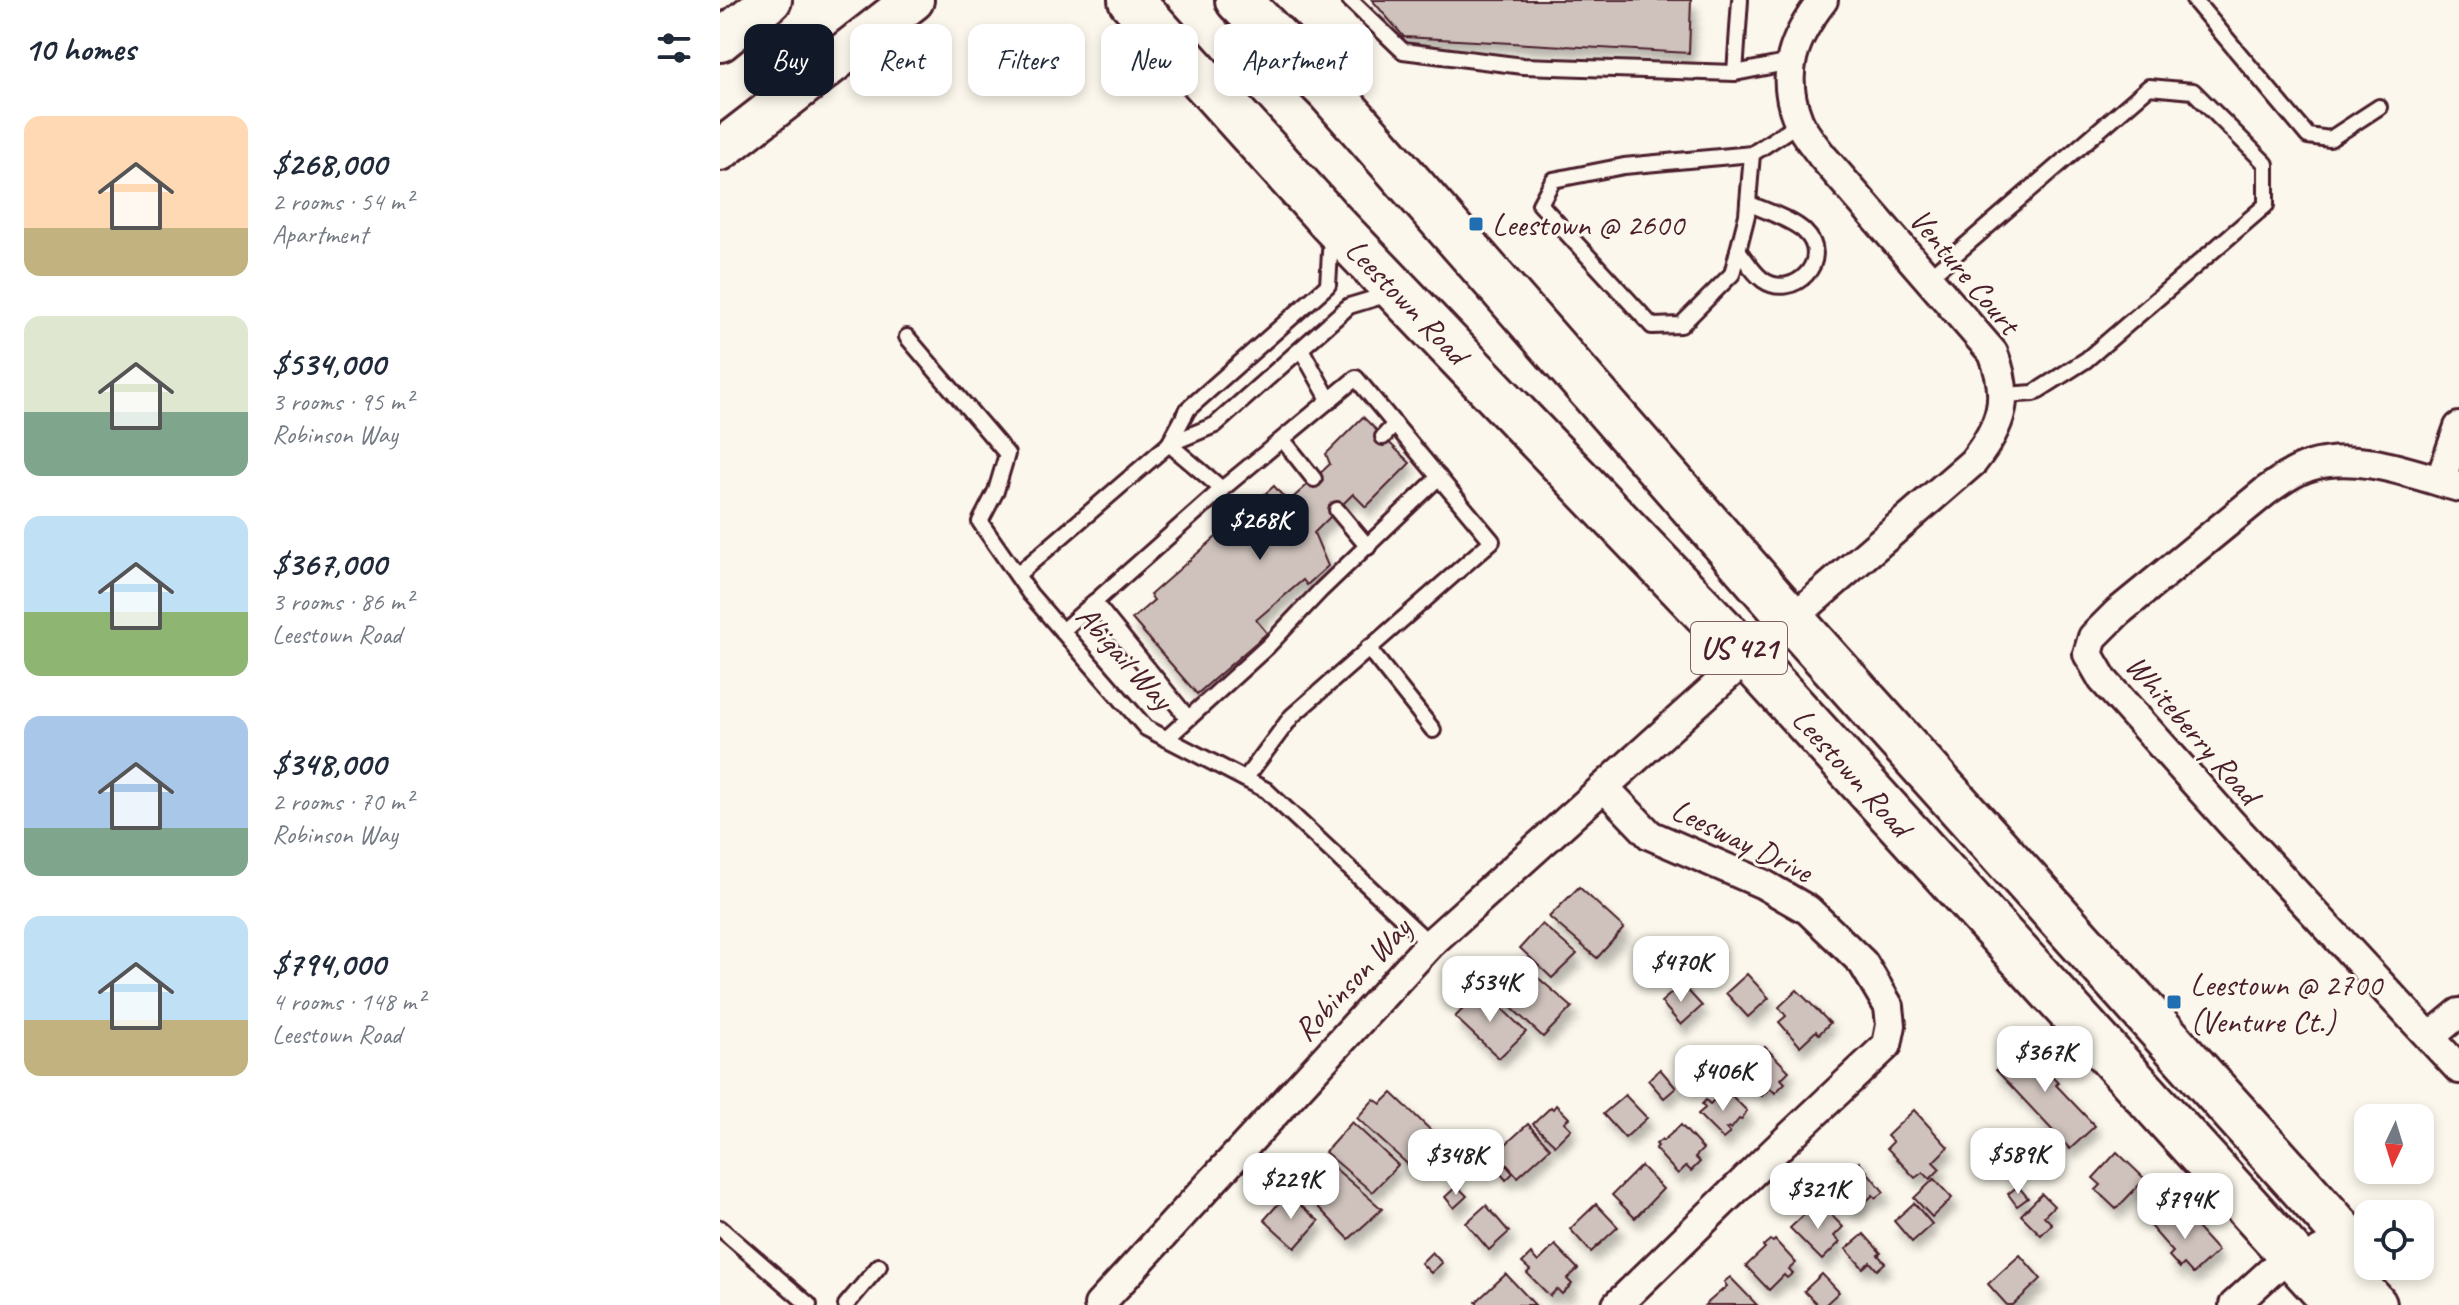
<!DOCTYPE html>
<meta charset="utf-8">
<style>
body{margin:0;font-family:Caveat,sans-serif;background:#f2f2f3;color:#1f2937;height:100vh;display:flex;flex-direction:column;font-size:30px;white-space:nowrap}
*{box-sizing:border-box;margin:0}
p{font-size:26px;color:#747a83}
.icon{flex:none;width:44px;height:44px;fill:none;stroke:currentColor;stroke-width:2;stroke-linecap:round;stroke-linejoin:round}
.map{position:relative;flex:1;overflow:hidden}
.sheet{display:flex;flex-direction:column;background:#fff;width:720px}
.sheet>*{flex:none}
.banner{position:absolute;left:24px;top:24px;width:760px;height:72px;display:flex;gap:16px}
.needle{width:52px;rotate:184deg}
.controls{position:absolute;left:1634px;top:1104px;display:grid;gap:16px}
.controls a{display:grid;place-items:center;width:80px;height:80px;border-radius:16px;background:#fff;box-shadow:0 4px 12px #0003;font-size:40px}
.price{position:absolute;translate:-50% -68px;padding:0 18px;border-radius:16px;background:#fff;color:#222;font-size:26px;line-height:52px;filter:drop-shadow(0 2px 4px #0008)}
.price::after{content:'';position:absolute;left:50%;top:48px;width:24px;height:18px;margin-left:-12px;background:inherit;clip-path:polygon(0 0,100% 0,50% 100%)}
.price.active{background:#111827;color:#fff}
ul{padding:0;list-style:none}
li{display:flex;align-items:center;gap:24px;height:200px;padding:0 24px}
li span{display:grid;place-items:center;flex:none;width:224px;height:160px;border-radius:16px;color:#555}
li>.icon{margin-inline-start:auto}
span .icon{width:96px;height:96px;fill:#fffc;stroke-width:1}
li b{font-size:34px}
h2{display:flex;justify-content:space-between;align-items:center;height:96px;padding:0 24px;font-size:34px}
.pill{padding:0 28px;border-radius:16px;background:#fff;box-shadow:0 4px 12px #0003;font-size:28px;line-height:72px}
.pill.active{background:#111827;color:#fff}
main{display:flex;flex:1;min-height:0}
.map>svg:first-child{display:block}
.building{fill:#cfc2bc;stroke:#4a1f2b;stroke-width:2;filter:url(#shadow)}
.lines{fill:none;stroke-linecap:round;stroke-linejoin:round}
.service-casing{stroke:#4a1f2b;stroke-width:20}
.minor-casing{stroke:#4a1f2b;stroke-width:34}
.secondary-casing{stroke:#4a1f2b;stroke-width:46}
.primary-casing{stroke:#4a1f2b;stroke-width:50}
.service{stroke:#fbf7ec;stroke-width:14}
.minor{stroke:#fbf7ec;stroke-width:28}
.secondary{stroke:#fbf7ec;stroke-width:40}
.primary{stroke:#fbf7ec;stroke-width:44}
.poi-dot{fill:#1f6fb2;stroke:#fbf7ec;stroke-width:3}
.labels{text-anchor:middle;stroke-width:6;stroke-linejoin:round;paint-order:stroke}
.shield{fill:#fbf7ec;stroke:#7f6065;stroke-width:2}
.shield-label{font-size:30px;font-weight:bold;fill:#4a1f2b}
.poi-label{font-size:32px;fill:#4a1f2b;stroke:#fbf7ec;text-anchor:start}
.street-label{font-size:32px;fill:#4a1f2b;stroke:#fbf7ec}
</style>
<main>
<section class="sheet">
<h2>10 homes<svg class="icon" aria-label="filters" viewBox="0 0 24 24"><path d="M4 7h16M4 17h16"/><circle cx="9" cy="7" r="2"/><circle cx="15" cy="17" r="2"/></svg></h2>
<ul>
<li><span style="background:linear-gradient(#ffd9b3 70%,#c2b280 0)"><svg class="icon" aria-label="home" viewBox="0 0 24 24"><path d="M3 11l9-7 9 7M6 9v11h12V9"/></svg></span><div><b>$268,000</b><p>2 rooms · 54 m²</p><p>Apartment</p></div></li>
<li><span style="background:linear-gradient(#dfe7d0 60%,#7fa58c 0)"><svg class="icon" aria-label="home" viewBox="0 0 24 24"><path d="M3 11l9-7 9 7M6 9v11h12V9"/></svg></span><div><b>$534,000</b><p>3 rooms · 95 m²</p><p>Robinson Way</p></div></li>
<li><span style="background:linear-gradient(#bfe0f5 60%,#8fb573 0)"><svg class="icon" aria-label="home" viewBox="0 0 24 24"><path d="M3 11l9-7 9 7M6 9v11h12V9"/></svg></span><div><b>$367,000</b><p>3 rooms · 86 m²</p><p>Leestown Road</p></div></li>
<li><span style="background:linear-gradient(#a9c7e8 70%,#7fa58c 0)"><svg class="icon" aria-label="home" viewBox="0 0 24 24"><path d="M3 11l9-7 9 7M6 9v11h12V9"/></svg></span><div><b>$348,000</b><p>2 rooms · 70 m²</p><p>Robinson Way</p></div></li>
<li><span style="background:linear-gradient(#bfe0f5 65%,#c2b280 0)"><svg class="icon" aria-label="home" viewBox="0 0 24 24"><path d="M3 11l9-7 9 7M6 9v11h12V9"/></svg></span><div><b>$794,000</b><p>4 rooms · 148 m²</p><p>Leestown Road</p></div></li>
</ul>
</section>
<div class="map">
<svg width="1739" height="1305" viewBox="0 0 1739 1305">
<defs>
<filter id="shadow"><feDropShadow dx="5" dy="9" stdDeviation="4" flood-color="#0004"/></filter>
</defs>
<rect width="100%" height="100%" fill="#fbf7ec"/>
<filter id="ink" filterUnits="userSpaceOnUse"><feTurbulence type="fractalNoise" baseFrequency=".0125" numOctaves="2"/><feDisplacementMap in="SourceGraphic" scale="16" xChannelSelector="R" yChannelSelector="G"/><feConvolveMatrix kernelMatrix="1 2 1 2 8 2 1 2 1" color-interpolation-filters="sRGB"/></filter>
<g filter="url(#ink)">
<g class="building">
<path d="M 652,0 L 971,0 L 969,53 L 684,37 Z"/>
<path d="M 643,417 L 690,463 L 646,507 L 633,494 L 594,533 L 608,566 L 587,585 L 583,580 L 536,620 L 547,633 L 477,694 L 412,619 L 434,600 L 430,595 L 554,486 L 568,502 L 594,479 L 610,464 L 606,454 Z"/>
<path d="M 859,887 L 904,928 L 877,958 L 829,917 Z"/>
<path d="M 822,924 L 857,954 L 832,978 L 800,948 Z"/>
<path d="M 801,963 L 852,1007 L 823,1037 L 766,984 L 781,968 L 790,975 Z"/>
<path d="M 1027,974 L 1049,998 L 1028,1017 L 1006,993 Z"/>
<path d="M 962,984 L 982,1006 L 961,1025 L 941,1002 Z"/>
<path d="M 762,989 L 806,1032 L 779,1058 L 735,1017 Z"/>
<path d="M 1077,990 L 1110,1023 L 1099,1034 L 1096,1031 L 1080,1046 L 1059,1022 L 1066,1016 L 1059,1007 Z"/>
<path d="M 1308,1040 L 1329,1064 L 1324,1068 L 1338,1083 L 1336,1085 L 1375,1126 L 1350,1149 L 1276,1070 Z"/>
<path d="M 1045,1047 L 1069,1071 L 1061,1079 L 1065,1083 L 1055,1093 L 1050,1088 L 1042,1096 L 1019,1072 L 1023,1069 L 1020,1066 L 1025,1060 L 1028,1063 Z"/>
<path d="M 940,1069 L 956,1088 L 944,1098 L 928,1080 Z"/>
<path d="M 1005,1089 L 1027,1111 L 1021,1120 L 1019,1119 L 1011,1129 L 1009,1127 L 1006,1129 L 1010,1133 L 1003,1139 L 978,1114 L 985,1108 L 982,1104 L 986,1100 L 990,1104 Z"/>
<path d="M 672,1093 L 724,1143 L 695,1171 L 637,1118 L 654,1099 L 661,1104 Z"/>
<path d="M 905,1095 L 927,1118 L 905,1138 L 883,1114 Z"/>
<path d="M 836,1105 L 849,1118 L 844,1122 L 851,1129 L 835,1145 L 813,1124 L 831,1107 L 833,1109 Z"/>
<path d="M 1194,1110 L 1228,1147 L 1213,1162 L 1220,1169 L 1210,1179 L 1203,1172 L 1195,1178 L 1167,1148 L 1173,1142 L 1167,1136 Z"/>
<path d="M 632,1122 L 678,1165 L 652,1192 L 605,1152 Z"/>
<path d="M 808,1124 L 830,1148 L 798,1177 L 776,1153 Z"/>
<path d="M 961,1125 L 983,1149 L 975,1157 L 980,1162 L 971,1171 L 966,1166 L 958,1174 L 935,1149 L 938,1146 L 936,1144 L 942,1139 L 943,1141 Z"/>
<path d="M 1397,1152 L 1425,1179 L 1396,1209 L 1376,1190 L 1381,1185 L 1373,1178 Z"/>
<path d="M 592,1161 L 602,1169 L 610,1164 L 662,1209 L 629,1239 L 573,1181 Z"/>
<path d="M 783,1162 L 793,1173 L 786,1180 L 776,1168 Z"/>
<path d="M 1139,1162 L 1164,1192 L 1156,1198 L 1153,1195 L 1135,1212 L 1112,1187 L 1122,1178 L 1119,1174 L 1125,1168 L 1128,1172 Z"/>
<path d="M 921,1166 L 943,1189 L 915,1218 L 892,1195 Z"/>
<path d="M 1214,1179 L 1232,1198 L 1212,1217 L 1194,1198 Z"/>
<path d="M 737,1186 L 747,1196 L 734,1208 L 725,1197 Z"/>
<path d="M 1298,1186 L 1308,1198 L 1297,1206 L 1288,1194 Z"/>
<path d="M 567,1194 L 599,1221 L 575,1248 L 544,1220 Z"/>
<path d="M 1322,1194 L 1334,1206 L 1324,1216 L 1332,1224 L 1321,1235 L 1301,1215 Z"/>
<path d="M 1194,1203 L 1212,1224 L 1192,1242 L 1174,1221 Z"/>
<path d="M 876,1204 L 898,1227 L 871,1252 L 850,1229 Z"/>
<path d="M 1101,1204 L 1123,1227 L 1114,1236 L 1120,1242 L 1102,1260 L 1070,1228 L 1088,1211 L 1091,1214 Z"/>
<path d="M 766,1205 L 789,1232 L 769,1250 L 746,1223 Z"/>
<path d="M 1460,1209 L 1498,1251 L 1473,1274 L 1464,1264 L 1460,1268 L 1449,1256 L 1453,1252 L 1430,1226 L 1440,1217 L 1445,1222 Z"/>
<path d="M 1144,1234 L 1161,1253 L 1158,1255 L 1165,1263 L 1157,1270 L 1150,1262 L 1143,1268 L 1126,1249 Z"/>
<path d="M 1050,1240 L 1053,1242 L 1055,1240 L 1076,1263 L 1069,1269 L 1073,1273 L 1067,1278 L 1064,1275 L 1049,1290 L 1026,1266 L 1045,1248 L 1043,1246 Z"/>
<path d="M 835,1245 L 858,1269 L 847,1279 L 852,1284 L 842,1294 L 837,1289 L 830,1296 L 807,1273 L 810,1270 L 802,1263 L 811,1254 L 818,1262 Z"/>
<path d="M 712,1252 L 722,1263 L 711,1273 L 701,1263 Z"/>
<path d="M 1300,1255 L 1321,1279 L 1293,1305 L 1287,1305 L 1268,1284 Z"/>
<path d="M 786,1274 L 815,1305 L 758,1305 L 756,1302 Z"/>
<path d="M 1102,1274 L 1119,1292 L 1105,1305 L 1098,1305 L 1084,1291 Z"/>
<path d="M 1010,1277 L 1037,1305 L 985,1305 L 1007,1286 L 1004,1282 Z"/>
</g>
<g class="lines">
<g class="service-casing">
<g id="service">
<path d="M 630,0 L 683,51 L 803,66 L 1015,73 L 1071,62"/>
<path d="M 1474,0 L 1588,136 L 1610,139 L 1659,107"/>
<path d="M 1015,73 L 1020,0"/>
<path d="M 1032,154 L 904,166 L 833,180 L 820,204 L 932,326 L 961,325 L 1012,274 L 1027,215 L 1032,154 L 1079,123"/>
<path d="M 1018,250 C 1026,260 1033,273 1043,280 C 1073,301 1114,260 1085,232 C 1074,220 1043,210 1028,203"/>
<path d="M 1209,277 L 1429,87 L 1473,91 L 1546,164 L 1546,205 L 1366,360 L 1314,393 L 1284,395"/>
<path d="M 187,337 L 287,454 L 276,491 L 260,522 L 310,594 L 426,728 L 546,790 L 710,944"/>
<path d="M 581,349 L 610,401"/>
<path d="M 663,437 L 675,424"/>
<path d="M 563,440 L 594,479"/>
<path d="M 449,444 L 468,409 L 608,285 L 611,236"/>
<path d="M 449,444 L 502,489"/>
<path d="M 617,510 L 648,547"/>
<path d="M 297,575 L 449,444 L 495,425 L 629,306 L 669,294"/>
<path d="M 374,602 L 467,717"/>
<path d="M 342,631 L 502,489 L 636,378 L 772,541 L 572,716 L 525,779"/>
<path d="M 648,648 L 713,730"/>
<path d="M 446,739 L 548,646 L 601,590 L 719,477"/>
<path d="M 0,1228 L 89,1305"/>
<path d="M 126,1305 L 159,1266"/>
</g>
</g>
<g class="minor-casing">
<g id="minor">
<path d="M 1720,481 L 1739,427"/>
<path d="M 1739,487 C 1693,474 1637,451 1590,466 C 1574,471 1560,481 1546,491 L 1398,612 L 1373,637 L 1368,654 L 1383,680 L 1511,823 L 1739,1069"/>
<path d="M 884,787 L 930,835 L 1043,884 L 1088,910 L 1143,963 L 1169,1007 L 1171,1025 L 1167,1045 L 1062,1144 L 897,1305"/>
<path d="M 1710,1037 L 1739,1013"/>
<path d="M 379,1305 L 710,944 L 1028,657 L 1253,462 C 1282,425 1291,398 1273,353 L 1102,156 C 1094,145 1083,133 1078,120 C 1059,73 1074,37 1103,0"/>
<path d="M 1514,1305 L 1570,1254"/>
</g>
</g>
<g class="secondary-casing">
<g id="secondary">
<path d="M 0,41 L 51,0"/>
<path d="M 0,150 L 193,0"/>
</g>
</g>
<g class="primary-casing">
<g id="primary">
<path d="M 411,0 L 611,222 L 1028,657 L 1617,1305"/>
<path d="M 518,0 L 610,92 L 1071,619 L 1648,1261"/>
<path d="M 1604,1258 L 1624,1272 L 1654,1305"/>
</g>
</g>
<use href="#service" class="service"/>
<use href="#minor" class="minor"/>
<use href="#secondary" class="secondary"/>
<use href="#primary" class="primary"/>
</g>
</g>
<g class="poi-dot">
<rect x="748" y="216" width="16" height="16" rx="4"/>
<rect x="1446" y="994" width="16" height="16" rx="4"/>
</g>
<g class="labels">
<rect class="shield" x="971" y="622" width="96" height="52" rx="6"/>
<g class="shield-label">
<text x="1019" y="658">US 421</text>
</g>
<g class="poi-label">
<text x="772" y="235">Leestown @ 2600</text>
<text x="1470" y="995">Leestown @ 2700<tspan x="1470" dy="37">(Venture Ct.)</tspan></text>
</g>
<g class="street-label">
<text transform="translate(1245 271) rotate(50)" y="11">Venture Court</text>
<text transform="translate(687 301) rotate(46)" y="11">Leestown Road</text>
<text transform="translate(405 657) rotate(48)" y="11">Abigail Way</text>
<text transform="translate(1473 729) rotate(49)" y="11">Whiteberry Road</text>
<text transform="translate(1132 772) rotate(48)" y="11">Leestown Road</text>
<text transform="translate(1022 840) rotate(26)" y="11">Leesway Drive</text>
<text transform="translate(632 979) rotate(-47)" y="11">Robinson Way</text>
</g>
</g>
</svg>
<div class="controls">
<a><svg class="needle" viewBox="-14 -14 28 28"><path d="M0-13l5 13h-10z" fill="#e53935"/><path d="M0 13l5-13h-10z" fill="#747a83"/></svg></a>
<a><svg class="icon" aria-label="locate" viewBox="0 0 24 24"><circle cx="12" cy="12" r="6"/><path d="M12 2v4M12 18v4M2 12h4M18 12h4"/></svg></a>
</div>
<b class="price active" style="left:540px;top:562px">$268K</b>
<b class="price" style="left:961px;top:1004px">$470K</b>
<b class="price" style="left:770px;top:1024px">$534K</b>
<b class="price" style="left:1325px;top:1094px">$367K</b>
<b class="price" style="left:1003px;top:1113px">$406K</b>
<b class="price" style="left:1298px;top:1196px">$589K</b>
<b class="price" style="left:736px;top:1197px">$348K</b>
<b class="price" style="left:571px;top:1221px">$229K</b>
<b class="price" style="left:1098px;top:1231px">$321K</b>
<b class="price" style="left:1465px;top:1241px">$794K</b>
<div class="banner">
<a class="pill active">Buy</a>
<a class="pill">Rent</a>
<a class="pill">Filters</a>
<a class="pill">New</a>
<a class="pill">Apartment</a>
</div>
</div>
</main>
